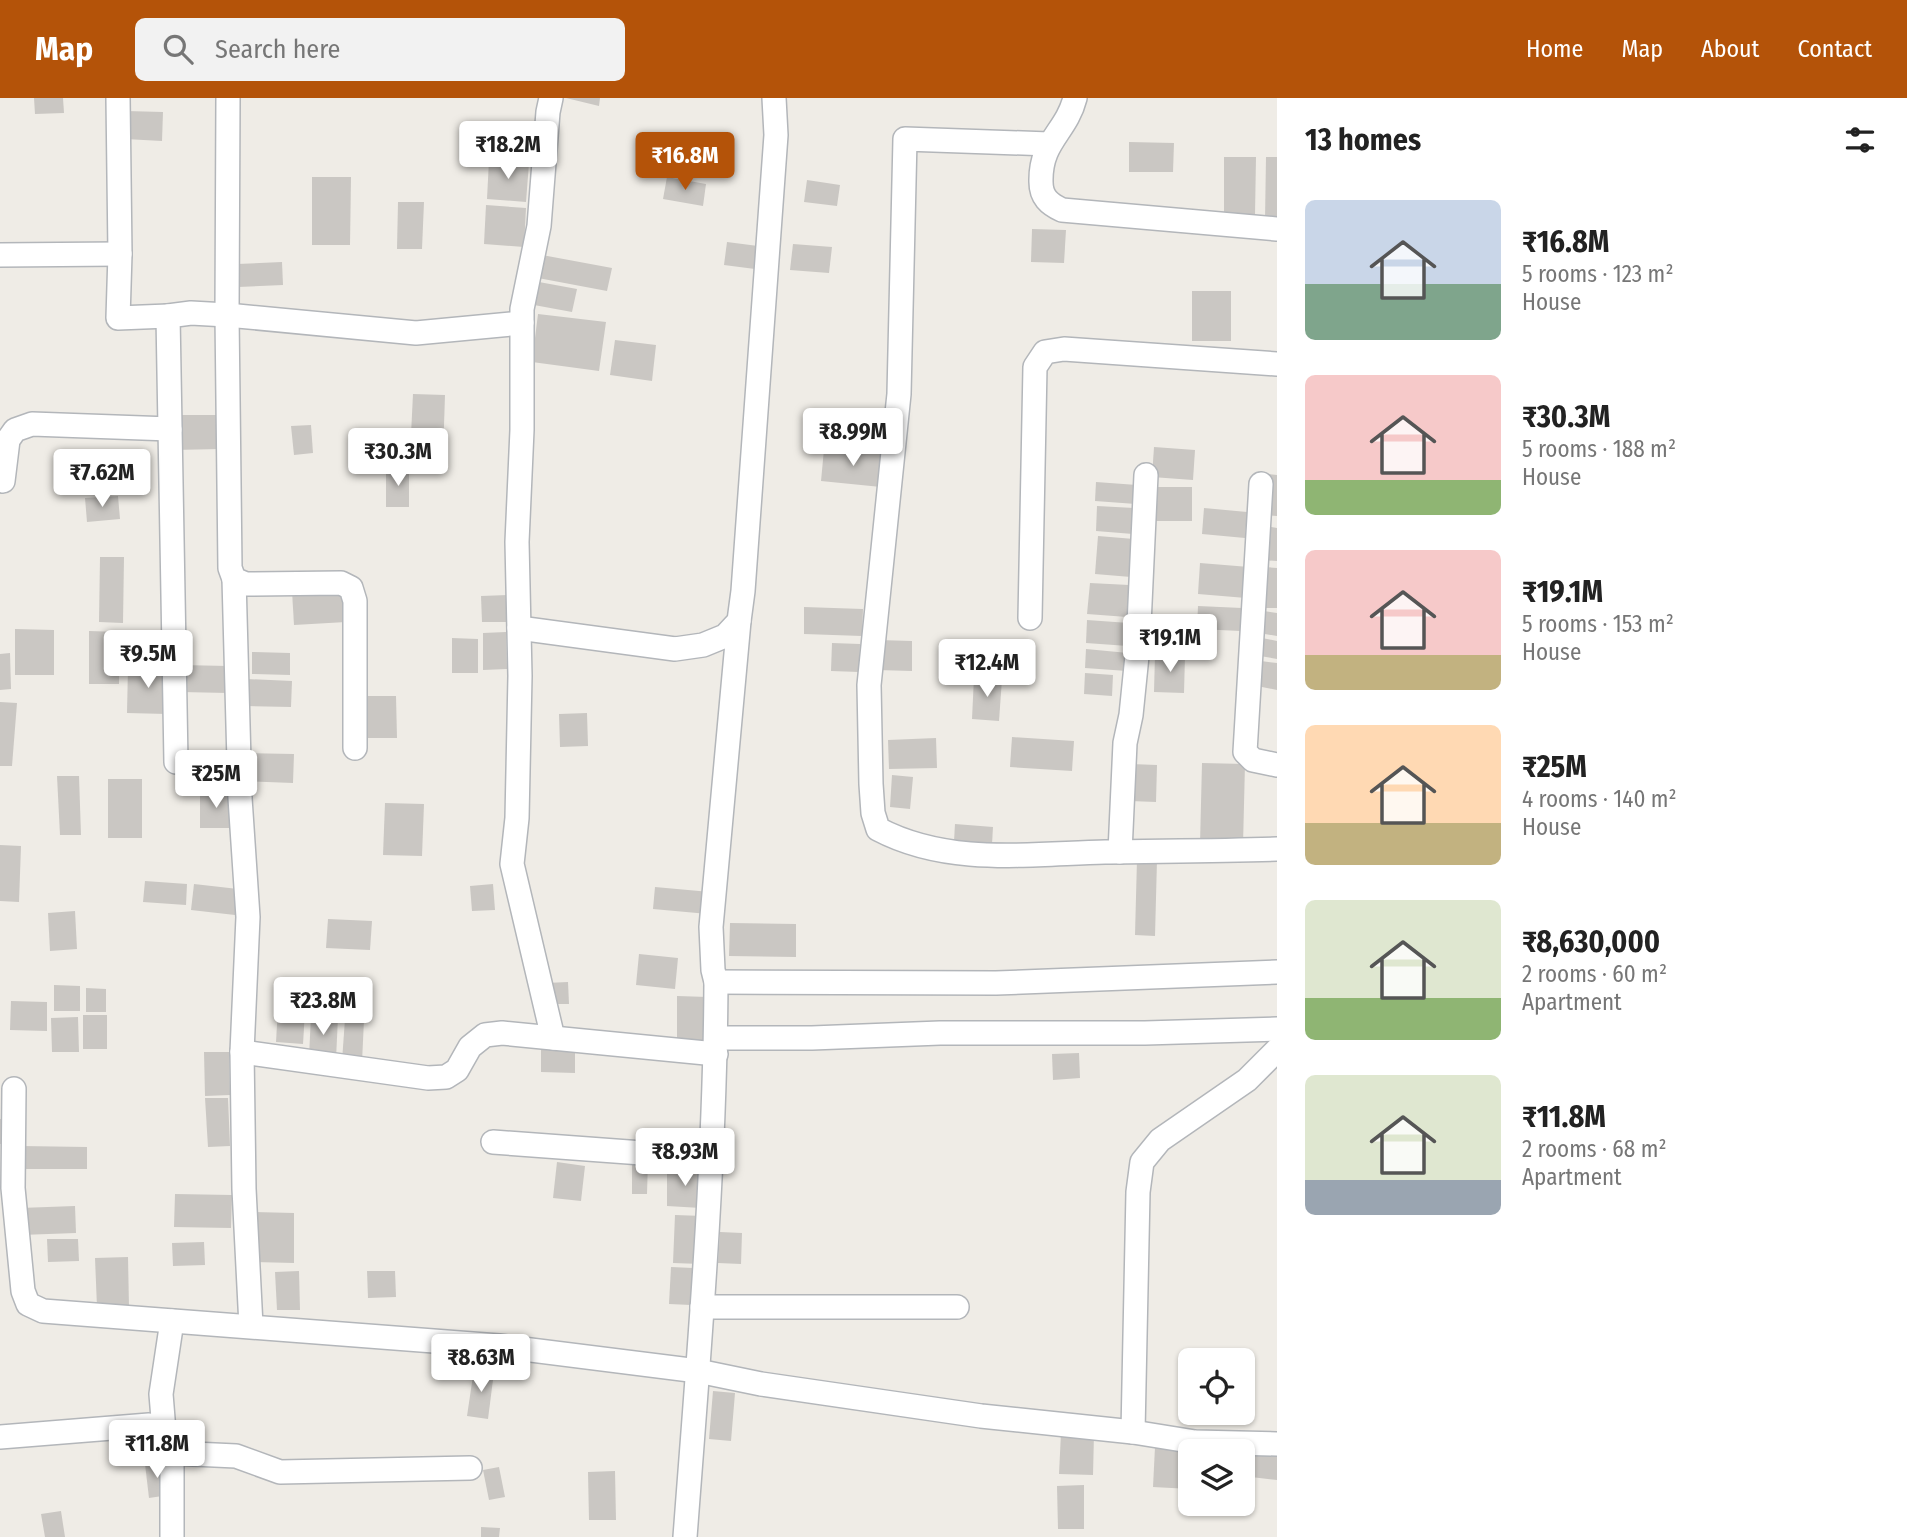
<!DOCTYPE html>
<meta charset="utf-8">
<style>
body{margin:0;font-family:"Fira Sans Condensed",sans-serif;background:#f2f2f2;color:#222;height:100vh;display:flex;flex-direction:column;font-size:26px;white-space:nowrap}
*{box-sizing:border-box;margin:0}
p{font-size:23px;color:#767676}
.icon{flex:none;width:38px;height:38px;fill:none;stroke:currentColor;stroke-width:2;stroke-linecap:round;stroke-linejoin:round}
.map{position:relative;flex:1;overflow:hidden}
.sheet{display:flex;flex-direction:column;background:#fff;width:630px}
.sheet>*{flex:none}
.buttons{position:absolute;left:1178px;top:1250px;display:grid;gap:14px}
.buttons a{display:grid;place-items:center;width:77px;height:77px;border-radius:10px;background:#fff;box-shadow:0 2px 5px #0004;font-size:35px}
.price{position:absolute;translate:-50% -60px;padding:0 16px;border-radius:7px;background:#fff;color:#222;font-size:23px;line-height:46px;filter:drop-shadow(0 2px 4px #0008)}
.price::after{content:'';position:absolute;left:50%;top:42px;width:21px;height:16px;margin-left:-10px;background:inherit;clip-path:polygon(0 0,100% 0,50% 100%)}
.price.active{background:#b45309;color:#fff}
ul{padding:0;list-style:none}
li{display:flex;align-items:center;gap:21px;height:175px;padding:0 28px}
li span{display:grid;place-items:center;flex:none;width:196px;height:140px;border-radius:10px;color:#555}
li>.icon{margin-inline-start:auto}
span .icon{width:84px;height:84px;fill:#fffc;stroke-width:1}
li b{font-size:30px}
h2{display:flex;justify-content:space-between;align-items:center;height:84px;padding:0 28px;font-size:30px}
header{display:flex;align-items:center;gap:42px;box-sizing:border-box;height:98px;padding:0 35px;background:#b45309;color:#fff}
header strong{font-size:33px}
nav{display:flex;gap:38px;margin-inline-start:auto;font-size:24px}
.search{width:490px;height:63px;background:#f2f2f2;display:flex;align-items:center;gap:18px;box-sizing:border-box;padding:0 24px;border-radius:10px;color:#767676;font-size:26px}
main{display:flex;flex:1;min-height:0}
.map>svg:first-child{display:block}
.building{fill:#cac7c3}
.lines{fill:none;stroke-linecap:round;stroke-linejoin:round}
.street-casing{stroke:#b3b6ba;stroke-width:26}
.street{stroke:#fff;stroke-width:23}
</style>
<header>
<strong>Map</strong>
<div class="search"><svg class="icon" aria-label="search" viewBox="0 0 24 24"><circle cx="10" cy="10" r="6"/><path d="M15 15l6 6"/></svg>Search here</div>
<nav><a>Home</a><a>Map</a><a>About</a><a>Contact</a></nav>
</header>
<main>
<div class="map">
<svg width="1277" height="1439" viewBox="0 0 1277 1439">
<rect width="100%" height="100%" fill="#efece6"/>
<g class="building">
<path d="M 34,0 L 63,0 L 64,15 L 35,16 Z"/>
<path d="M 566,0 L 600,0 L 599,8 Z"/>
<path d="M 126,13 L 163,14 L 162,43 L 125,41 Z"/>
<path d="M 1129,44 L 1174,45 L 1173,74 L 1129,74 Z"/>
<path d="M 1224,59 L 1256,59 L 1255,117 L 1224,116 Z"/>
<path d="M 1266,59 L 1277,59 L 1277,122 L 1265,122 Z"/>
<path d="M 489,62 L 529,65 L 526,104 L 487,101 Z"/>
<path d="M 312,79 L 351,79 L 350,147 L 312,147 Z"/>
<path d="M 667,79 L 706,86 L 703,108 L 663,101 Z"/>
<path d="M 807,82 L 840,87 L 837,108 L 804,104 Z"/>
<path d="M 398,104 L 424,104 L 422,151 L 397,151 Z"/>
<path d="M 486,107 L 526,110 L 524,149 L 484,146 Z"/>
<path d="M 1032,131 L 1066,132 L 1064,165 L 1031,164 Z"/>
<path d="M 727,144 L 758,148 L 755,171 L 724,167 Z"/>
<path d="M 793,146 L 832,149 L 829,175 L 790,172 Z"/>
<path d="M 542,157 L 612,170 L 607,193 L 538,180 Z"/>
<path d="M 282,164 L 283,187 L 238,189 L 237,166 Z"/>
<path d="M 539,184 L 577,191 L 572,214 L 534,207 Z"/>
<rect x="1192" y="193" width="39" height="50"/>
<path d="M 538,216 L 606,224 L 599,273 L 532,264 Z"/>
<path d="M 615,242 L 656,247 L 652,283 L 610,277 Z"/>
<path d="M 413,296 L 445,297 L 443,358 L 410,357 Z"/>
<path d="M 172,317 L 221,317 L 221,351 L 173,352 Z"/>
<path d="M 311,327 L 313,355 L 294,357 L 291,328 Z"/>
<path d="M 1154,349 L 1195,352 L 1193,382 L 1152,379 Z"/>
<path d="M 824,351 L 884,356 L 881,389 L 821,383 Z"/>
<rect x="386" y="372" width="23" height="37"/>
<path d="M 1269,376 L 1277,377 L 1277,418 L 1265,417 Z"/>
<path d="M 1096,384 L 1137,387 L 1136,406 L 1095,403 Z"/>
<path d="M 1152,389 L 1192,389 L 1192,423 L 1151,423 Z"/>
<path d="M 118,398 L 120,421 L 87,424 L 85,400 Z"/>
<path d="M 1097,408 L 1134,410 L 1133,436 L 1096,433 Z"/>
<path d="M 1204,410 L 1247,414 L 1245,440 L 1202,436 Z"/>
<path d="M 1265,428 L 1277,430 L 1277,463 L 1261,462 Z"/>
<path d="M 1098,438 L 1134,441 L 1131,479 L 1095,476 Z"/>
<path d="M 100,459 L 124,459 L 123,525 L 99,524 Z"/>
<path d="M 1200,465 L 1249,469 L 1246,500 L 1198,496 Z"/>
<path d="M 1264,469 L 1277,470 L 1277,510 L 1262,510 Z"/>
<path d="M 1090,485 L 1129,487 L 1127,519 L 1087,516 Z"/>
<path d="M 344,490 L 346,524 L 294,527 L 292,493 Z"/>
<path d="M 508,497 L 509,524 L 482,524 L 481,498 Z"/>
<path d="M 1198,508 L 1242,510 L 1241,533 L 1197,531 Z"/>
<path d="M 804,509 L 863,511 L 862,538 L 804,536 Z"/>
<path d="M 1257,512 L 1277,515 L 1277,538 L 1253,534 Z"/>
<path d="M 1087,522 L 1129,525 L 1128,548 L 1086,545 Z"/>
<path d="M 1146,527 L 1191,529 L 1191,554 L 1145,553 Z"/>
<path d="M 15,531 L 54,532 L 54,577 L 15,577 Z"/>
<path d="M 89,533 L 120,534 L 119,586 L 89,586 Z"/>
<path d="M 506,534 L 507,571 L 483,572 L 483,535 Z"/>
<path d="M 452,540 L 478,541 L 478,575 L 452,575 Z"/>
<path d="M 1262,540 L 1277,543 L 1277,561 L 1260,558 Z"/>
<path d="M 878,542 L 912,543 L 912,573 L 877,572 Z"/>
<path d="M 832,545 L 860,546 L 859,574 L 831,573 Z"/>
<path d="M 1086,551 L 1128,555 L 1127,573 L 1085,570 Z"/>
<path d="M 252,554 L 290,555 L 290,577 L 252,576 Z"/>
<path d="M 10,555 L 11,591 L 0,592 L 0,556 Z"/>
<path d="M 1155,557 L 1185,558 L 1184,595 L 1154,594 Z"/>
<path d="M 1261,563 L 1277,565 L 1277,592 L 1257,588 Z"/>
<path d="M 181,567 L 228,568 L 228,595 L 181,594 Z"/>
<path d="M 128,569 L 168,570 L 167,616 L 127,615 Z"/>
<path d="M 1085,575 L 1113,577 L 1112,598 L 1084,596 Z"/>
<path d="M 974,579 L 1002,581 L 999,623 L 972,621 Z"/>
<path d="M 247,581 L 292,583 L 291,609 L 246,608 Z"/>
<path d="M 361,598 L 396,598 L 397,640 L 361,640 Z"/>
<path d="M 0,604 L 17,605 L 12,668 L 0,668 Z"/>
<path d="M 587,615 L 588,648 L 560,649 L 559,616 Z"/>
<path d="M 1012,639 L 1074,643 L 1072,673 L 1010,669 Z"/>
<path d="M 936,640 L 937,670 L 889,671 L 888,642 Z"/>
<path d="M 245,655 L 294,656 L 293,685 L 244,683 Z"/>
<path d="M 1202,665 L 1245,666 L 1243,747 L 1200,746 Z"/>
<path d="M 1131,666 L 1157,667 L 1156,704 L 1130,703 Z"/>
<path d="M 892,677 L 913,679 L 910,711 L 890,709 Z"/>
<path d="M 57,678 L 79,678 L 81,737 L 60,737 Z"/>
<rect x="108" y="681" width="34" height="59"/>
<rect x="200" y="695" width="31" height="35"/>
<path d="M 385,705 L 424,706 L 422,758 L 383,757 Z"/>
<path d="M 955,726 L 993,729 L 992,746 L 954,743 Z"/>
<path d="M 0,747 L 21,748 L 19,804 L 0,803 Z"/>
<path d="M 1137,761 L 1157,762 L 1155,838 L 1135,837 Z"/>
<path d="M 145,783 L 187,786 L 186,807 L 143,804 Z"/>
<path d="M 194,786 L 238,791 L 235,817 L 191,812 Z"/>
<path d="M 493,786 L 495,812 L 472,813 L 470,788 Z"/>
<path d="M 655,789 L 710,794 L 708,816 L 653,811 Z"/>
<path d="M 75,813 L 77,851 L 50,853 L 48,815 Z"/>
<path d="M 328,821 L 372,823 L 370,852 L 326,850 Z"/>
<path d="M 730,825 L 796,826 L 796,859 L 729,858 Z"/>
<path d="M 639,856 L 678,860 L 675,891 L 636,887 Z"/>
<path d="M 568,884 L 569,906 L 546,906 L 546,885 Z"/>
<path d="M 54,887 L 80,888 L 80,913 L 54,913 Z"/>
<path d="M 86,890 L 106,891 L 106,914 L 86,914 Z"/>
<path d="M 677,898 L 708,899 L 708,942 L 677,942 Z"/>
<path d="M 11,903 L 47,904 L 47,933 L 10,932 Z"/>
<path d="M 278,910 L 305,913 L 303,946 L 276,944 Z"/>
<rect x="83" y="917" width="24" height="34"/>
<path d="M 311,917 L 338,919 L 336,961 L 309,959 Z"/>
<path d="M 78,919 L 79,954 L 52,954 L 51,920 Z"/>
<path d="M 345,921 L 364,922 L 362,964 L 342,963 Z"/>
<path d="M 541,944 L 575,945 L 575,975 L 541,974 Z"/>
<path d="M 204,954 L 229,954 L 230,997 L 205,998 Z"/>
<path d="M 1079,955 L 1080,980 L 1053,982 L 1052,956 Z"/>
<path d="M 205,1000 L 228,1000 L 230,1048 L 208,1049 Z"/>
<path d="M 0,1021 L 9,1022 L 9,1046 L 0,1046 Z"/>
<path d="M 21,1048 L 87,1049 L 87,1071 L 20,1071 Z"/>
<path d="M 632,1063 L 648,1063 L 647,1096 L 632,1096 Z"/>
<path d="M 557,1064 L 585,1068 L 581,1103 L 553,1100 Z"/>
<path d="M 667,1071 L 705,1073 L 701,1110 L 667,1108 Z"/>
<path d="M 175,1096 L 232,1097 L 231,1130 L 174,1129 Z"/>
<path d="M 75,1108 L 76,1135 L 21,1137 L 20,1110 Z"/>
<path d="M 254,1114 L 294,1115 L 294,1165 L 253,1164 Z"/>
<path d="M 675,1117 L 703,1118 L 701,1166 L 673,1165 Z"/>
<path d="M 720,1134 L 742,1135 L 741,1166 L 718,1165 Z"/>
<path d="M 47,1141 L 78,1141 L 79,1163 L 48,1164 Z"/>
<path d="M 204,1144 L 205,1167 L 173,1168 L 172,1145 Z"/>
<path d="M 128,1159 L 129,1209 L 97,1209 L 95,1160 Z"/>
<path d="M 671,1169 L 693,1170 L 691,1207 L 669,1206 Z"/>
<path d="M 299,1173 L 300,1212 L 277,1212 L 275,1174 Z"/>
<path d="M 367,1173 L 395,1173 L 396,1199 L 368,1200 Z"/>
<path d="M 474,1271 L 494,1274 L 488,1321 L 467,1318 Z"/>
<path d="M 713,1293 L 735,1295 L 731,1343 L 709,1341 Z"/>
<path d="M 1061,1335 L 1094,1336 L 1093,1377 L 1059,1376 Z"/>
<path d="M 1155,1349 L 1190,1351 L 1190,1391 L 1153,1389 Z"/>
<path d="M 1253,1349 L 1277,1351 L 1277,1382 L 1251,1379 Z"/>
<path d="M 1247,1350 L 1245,1388 L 1242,1388 L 1242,1353 Z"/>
<path d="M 166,1364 L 169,1397 L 149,1400 L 145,1366 Z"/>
<path d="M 499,1369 L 505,1399 L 489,1402 L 483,1372 Z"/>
<path d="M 615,1373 L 616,1422 L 589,1422 L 588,1374 Z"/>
<path d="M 1084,1387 L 1084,1431 L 1058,1431 L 1057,1388 Z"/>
<path d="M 61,1413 L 65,1439 L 45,1439 L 41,1416 Z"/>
<path d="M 481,1429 L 500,1430 L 499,1439 L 481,1439 Z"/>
</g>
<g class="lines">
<g class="street-casing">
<g id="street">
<path d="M 118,0 L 120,156 L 118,220 L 168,218"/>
<path d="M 228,0 L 227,217 L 230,470 L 234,481 L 246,486 L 341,485 L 351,490 L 355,503 L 355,650"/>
<path d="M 551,0 L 548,14 L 539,128 L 522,211 L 522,332 L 517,444 L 520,578 L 517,720 L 512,766 L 553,940"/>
<path d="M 1075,0 C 1066,35 1040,43 1041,84 C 1041,99 1049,106 1062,112 L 1277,131"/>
<path d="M 1049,46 L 905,41 L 899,296 L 869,587 L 871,686 L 873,715 L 878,731 C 948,768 1029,756 1105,754 C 1162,753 1220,753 1277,751"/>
<path d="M 0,157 L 120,156"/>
<path d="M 3,383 L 8,342 L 15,332 L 32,326 L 170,331"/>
<path d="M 1261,386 L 1245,654 L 1253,662 L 1277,667"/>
<path d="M 234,481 L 240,700 L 248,819 L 242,954 L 244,1091 L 251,1228"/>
<path d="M 1030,520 L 1035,269 L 1045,254 L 1064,251 L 1277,266"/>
<path d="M 519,530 L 675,551 L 703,547 L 725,538 L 739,523 L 743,493 L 776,37 L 774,0"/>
<path d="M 176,664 L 168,218 L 191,215 L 227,217 L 416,235 L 522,225"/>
<path d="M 1120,754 L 1125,645 L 1131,617 L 1138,548 L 1146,377"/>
<path d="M 716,884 L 996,885 L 1277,874"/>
<path d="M 716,940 L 812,940 L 940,935 L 1145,935 L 1277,931"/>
<path d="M 242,954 L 428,980 L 446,979 L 457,972 L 470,949 L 485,937 L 502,935 L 716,956"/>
<path d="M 14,991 L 13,1090 L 23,1193 L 28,1206 L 43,1213 L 499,1248 L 698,1273 L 761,1286 L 981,1318 L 1133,1334 L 1195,1344 L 1277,1346"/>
<path d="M 493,1044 L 710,1060"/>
<path d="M 702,1209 L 957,1209"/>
<path d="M 164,1333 L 161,1296 L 172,1223"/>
<path d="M 1133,1334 L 1138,1094 L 1142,1064 L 1160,1042 L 1247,982 L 1277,952"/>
<path d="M 0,1339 L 149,1327 L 164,1333 L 172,1355 L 172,1439"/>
<path d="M 172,1355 L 236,1358 L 280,1374 L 470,1370"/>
<path d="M 685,1439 C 699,1254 715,1069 716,884 L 713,872 L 711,829 L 739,523"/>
</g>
</g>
<use href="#street" class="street"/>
</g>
</svg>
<div class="buttons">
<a><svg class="icon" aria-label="locate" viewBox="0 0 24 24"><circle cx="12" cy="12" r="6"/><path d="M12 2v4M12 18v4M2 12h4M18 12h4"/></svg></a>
<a><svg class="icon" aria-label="layers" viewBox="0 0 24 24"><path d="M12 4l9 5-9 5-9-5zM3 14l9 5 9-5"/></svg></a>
</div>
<b class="price" style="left:508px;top:83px">₹18.2M</b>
<b class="price active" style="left:685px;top:94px">₹16.8M</b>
<b class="price" style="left:853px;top:370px">₹8.99M</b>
<b class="price" style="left:398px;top:390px">₹30.3M</b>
<b class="price" style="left:102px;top:411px">₹7.62M</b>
<b class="price" style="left:1170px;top:576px">₹19.1M</b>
<b class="price" style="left:148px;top:592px">₹9.5M</b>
<b class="price" style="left:987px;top:601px">₹12.4M</b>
<b class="price" style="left:216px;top:712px">₹25M</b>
<b class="price" style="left:323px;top:939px">₹23.8M</b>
<b class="price" style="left:685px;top:1090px">₹8.93M</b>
<b class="price" style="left:481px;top:1296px">₹8.63M</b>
<b class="price" style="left:157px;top:1382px">₹11.8M</b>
</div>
<section class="sheet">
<h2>13 homes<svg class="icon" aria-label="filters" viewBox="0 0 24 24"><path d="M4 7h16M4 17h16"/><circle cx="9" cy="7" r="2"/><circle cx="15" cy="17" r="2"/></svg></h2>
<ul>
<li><span style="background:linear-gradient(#c9d6e8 60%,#7fa58c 0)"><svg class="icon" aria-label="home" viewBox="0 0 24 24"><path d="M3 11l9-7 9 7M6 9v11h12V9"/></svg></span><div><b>₹16.8M</b><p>5 rooms · 123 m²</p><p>House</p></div></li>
<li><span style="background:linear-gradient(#f6c9c9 75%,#8fb573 0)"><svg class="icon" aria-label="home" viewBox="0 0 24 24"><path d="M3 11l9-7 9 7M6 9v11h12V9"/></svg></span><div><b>₹30.3M</b><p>5 rooms · 188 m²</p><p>House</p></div></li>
<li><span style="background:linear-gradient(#f6c9c9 75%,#c2b280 0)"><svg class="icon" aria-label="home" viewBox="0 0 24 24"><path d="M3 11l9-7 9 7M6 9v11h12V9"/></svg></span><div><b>₹19.1M</b><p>5 rooms · 153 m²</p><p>House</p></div></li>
<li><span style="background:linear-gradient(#ffd9b3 70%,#c2b280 0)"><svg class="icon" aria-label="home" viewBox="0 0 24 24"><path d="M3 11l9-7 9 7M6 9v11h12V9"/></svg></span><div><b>₹25M</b><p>4 rooms · 140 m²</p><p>House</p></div></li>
<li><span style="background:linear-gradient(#dfe7d0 70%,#8fb573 0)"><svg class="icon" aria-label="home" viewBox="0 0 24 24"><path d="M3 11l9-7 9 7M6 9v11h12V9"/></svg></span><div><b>₹8,630,000</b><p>2 rooms · 60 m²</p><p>Apartment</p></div></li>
<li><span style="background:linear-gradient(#dfe7d0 75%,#9aa5b1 0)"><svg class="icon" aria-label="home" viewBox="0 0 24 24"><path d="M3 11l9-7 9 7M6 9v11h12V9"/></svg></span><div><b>₹11.8M</b><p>2 rooms · 68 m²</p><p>Apartment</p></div></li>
</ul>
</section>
</main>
